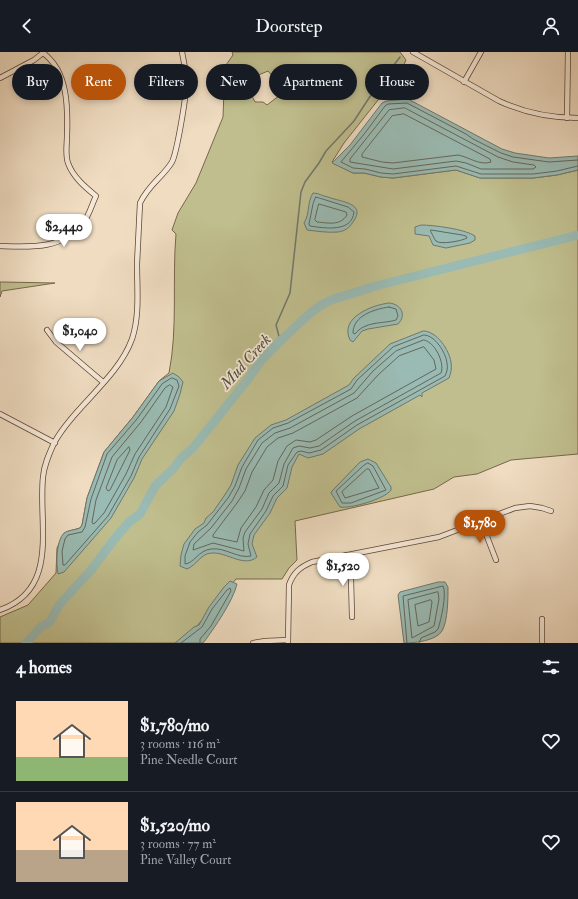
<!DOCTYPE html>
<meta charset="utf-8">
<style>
body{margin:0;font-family:"IM FELL Double Pica",serif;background:#242831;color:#f1f3f6;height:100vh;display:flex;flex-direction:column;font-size:15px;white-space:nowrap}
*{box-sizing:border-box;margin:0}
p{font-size:13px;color:#9ea1a6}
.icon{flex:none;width:22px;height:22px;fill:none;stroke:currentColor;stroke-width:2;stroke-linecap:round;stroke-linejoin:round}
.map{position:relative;height:591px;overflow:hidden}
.panel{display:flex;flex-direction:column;background:#171b24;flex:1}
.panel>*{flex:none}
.hud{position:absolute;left:12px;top:12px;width:554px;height:36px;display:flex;gap:8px}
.price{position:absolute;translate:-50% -34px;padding:0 9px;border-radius:14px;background:#fff;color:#222;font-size:13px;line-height:26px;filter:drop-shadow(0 1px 2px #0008)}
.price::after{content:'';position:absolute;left:50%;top:24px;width:12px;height:9px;margin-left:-6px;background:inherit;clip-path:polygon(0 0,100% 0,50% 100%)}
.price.active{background:#b45309;color:#fff}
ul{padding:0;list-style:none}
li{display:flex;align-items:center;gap:12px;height:100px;padding:0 16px}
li+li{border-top:1px solid #363941}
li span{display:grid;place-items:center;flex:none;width:112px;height:80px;border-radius:0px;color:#555}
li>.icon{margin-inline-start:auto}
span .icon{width:48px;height:48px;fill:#fffc;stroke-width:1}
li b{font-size:17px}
h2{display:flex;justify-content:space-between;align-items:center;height:48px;padding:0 16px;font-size:17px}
.tag{padding:0 14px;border-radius:18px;background:#171b24;box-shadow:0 2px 6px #0003;font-size:14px;line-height:36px}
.tag.active{background:#b45309;color:#fff}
header{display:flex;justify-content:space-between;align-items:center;height:52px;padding:0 16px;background:#171b24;font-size:18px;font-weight:600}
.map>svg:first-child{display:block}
.green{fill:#c0be8e;stroke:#76684a;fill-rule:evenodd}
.water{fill:#9abbb3;stroke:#6e786d}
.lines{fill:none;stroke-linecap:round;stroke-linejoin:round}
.shore{stroke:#64675c;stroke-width:1}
.stream{stroke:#6e786d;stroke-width:1.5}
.river{stroke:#9abbb3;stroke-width:9}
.street-casing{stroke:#5e4534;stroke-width:6}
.street{stroke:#f5e8d7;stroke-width:4.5}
.labels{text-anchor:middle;stroke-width:3.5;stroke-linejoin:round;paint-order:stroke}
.water-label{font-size:16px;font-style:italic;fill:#534e42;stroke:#f5e8d7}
</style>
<header><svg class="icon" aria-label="back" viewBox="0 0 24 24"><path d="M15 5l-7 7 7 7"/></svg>Doorstep<svg class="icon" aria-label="person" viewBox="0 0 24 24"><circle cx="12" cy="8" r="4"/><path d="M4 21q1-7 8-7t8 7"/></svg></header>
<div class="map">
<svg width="578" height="591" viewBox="0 0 578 591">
<rect width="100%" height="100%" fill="#efdcc1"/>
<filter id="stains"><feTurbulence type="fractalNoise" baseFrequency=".005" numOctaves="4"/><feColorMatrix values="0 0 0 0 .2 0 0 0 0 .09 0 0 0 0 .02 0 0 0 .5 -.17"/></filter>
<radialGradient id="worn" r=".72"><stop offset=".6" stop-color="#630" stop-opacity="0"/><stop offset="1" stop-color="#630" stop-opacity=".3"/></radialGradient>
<g class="green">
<path d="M 232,0 L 400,0 L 406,8 L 401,19 L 344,91 L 332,110 L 353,121 L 364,121 L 381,125 L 393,126 L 456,118 L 480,126 L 533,126 L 557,123 L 578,118 L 578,402 L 511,408 L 477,422 L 454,425 L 434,437 L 295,469 L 297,508 L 289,516 L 282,527 L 236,527 L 183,591 L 0,591 L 0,565 L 28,553 L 56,521 L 57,496 L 62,485 L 66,480 L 80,476 L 82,473 L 87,446 L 104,400 L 133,365 L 159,329 L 169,321 C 178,276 172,228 176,182 L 172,178 L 178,161 L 196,131 L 223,65 L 224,38 L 236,22 L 226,13 L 233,3 ZM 268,19 L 274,26 L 274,33 L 284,40 L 267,53 L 263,50 L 255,50 L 248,36 L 256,24 Z"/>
<path d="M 0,230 L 2,230 L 55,231 L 2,239 L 0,245 Z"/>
</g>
<g class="water">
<path d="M 408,47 L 502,97 L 515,101 L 549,106 L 578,104 L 578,118 L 557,123 L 533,126 L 480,126 L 456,118 L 393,126 L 381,125 L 364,121 L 353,121 L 332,111 L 350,93 L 382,51 L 386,49 Z"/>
<path d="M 313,141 C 319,141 322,144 328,145 C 341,150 367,151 353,170 C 349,176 345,179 338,180 C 328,181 316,179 307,178 L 304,171 C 310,162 307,150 313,141 Z"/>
<path d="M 421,173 C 433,173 465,177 475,184 L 475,188 L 470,191 L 446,196 L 433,193 L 429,184 L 415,182 L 415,175 Z"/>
<path d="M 389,251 C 401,252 407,263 398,272 L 368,277 L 362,279 L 353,290 L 350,288 C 339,265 373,253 389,251 Z"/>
<path d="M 423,279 C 437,279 449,298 451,310 C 452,316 451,321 449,326 L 422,341 L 422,345 L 420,343 L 359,377 L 323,402 L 308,406 L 299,402 L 292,415 L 287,436 L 277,446 L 270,461 L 254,483 L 252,492 L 257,505 C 244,516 227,500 212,501 C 201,501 197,513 187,517 L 180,514 L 181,503 L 184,492 L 195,477 L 204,471 L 206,466 L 213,460 L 224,444 L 231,433 L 238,413 L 255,386 L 271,373 L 286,368 L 349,333 L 354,326 L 390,292 Z"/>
<path d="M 173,321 L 179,325 L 183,330 L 180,342 L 174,359 L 142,407 L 134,426 L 111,466 L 64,520 L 58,522 C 56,512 56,489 64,481 C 68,478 75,478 80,476 L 82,473 L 87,446 L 104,400 L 133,365 L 159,329 Z"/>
<path d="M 368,407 L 376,411 L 391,435 L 391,438 C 385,447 350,457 340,455 L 331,441 L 332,439 L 360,410 Z"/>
<path d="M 230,529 L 237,532 C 233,549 215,575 204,590 L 202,591 L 175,591 L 194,575 L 199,573 L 209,555 L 224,535 Z"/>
<path d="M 438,530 L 445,530 L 448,535 C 448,546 448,569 442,579 C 436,589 414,591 404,591 L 398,543 L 400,540 Z"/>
</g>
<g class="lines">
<g class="shore">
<path d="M 405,56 L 498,105 L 513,110 L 534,113 L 536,115 L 533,117 L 481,117 L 466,111 L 456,109 L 393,117 L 350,110 L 350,107 L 389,58 Z"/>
<path d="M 404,62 L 490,107 L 491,110 C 480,114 469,105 458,103 L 393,111 L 382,110 L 362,105 L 362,102 L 392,64 Z"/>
<path d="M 578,108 L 549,110 L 513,105 L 501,101 L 473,87 L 466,82 L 407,51 L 388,52 L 385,54 L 365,81 L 341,110 L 353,116 L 365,117 L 381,121 L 393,122 L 456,114 L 481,122 L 533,122 L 557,119 L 578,114"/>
<path d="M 316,145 L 348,155 L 354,160 C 352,181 324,176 310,174 L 309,172 L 313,152 Z"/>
<path d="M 319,152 L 346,160 L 347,163 C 340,174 329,171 317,170 L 315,168 Z"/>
<path d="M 431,178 L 462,183 L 466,184 L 467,186 C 462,189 440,193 436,189 C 434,187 433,183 431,180 Z"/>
<path d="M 389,255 L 396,257 L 398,264 L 396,268 C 382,272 365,269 355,282 L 353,281 C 353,264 374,257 389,255 Z"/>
<path d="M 424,283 C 435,283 446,301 447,311 C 448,316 447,320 445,324 L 357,373 L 321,398 L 309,401 L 301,399 L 297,400 L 288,413 L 283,434 L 273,444 L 266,459 L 250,482 L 248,492 L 251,504 C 238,507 225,495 211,497 C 199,498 193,512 185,512 L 185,504 L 190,490 L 198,480 L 207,473 L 228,446 L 235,434 L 242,415 L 258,388 L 273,376 L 288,371 L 351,337 L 357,328 L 393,295 Z"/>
<path d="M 424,288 C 435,290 445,311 441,321 L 355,369 L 319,394 L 310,396 L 299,394 L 293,396 L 284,412 L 279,431 L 269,441 L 262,457 L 245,480 L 243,486 L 244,499 L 213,491 L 193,498 L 194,492 L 211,476 L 232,449 L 239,436 L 246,417 L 262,391 L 275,381 L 290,376 L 354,341 L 373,319 L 396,299 Z"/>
<path d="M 424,295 L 434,308 L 436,317 L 352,364 L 316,388 L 310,390 L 296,388 L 287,394 L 278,409 L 273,428 L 264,438 L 256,455 L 241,476 L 237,490 L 213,485 L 213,483 L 237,451 L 245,439 L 252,420 L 267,395 L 278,386 L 293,381 L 357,346 L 378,323 L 399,304 Z"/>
<path d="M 172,326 L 177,328 L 179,334 L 170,357 L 139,405 L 131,424 L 108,464 L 65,513 L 63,513 L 62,499 L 65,487 L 68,483 L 82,480 L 85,475 L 91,447 L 107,402 L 137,367 L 162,332 Z"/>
<path d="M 170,333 L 173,335 L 166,355 L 135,402 L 126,422 L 104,461 L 95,471 L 93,472 L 92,470 L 96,448 L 112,405 L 141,370 L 165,336 Z"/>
<path d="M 129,395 L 130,398 L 110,438 L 108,439 L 106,436 L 117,408 Z"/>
<path d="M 368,411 L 373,414 L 386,438 L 351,451 L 342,451 L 336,439 L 363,414 Z"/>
<path d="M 367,417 L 369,417 L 379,436 L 345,446 L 342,440 Z"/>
<path d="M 438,540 L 439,547 L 434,574 L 412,586 L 408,548 Z"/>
<path d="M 431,548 L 432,550 L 429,570 L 418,574 L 415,553 Z"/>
<path d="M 181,591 L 202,575 L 212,557 L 227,538 L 230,536 L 231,539 L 211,574 L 200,587 L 200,591"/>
<path d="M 407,591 L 403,544 L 443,534 C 447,542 441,568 438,577 L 435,580 L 421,586 L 419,591"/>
</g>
<path class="stream" d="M 280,288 L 276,273 L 290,241 L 301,140 L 305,130 L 319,111 L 326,99 L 354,69 L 369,46 L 400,5"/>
<path class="river" d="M 26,591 L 42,574 L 50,570 L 59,553 L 91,518 L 116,485 L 129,470 L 140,462 L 155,434 L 174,416 L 181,406 L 193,396 L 249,326 C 260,307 274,295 290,280 C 303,268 316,253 334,247 C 346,243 359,240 372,235 L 578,183"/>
<g class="street-casing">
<g id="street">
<path d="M 413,0 L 499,49 C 525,61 550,66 578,66"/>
<path d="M 0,26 L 34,8 L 44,0"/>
<path d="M 464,30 L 481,0"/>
<path d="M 567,66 L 568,0"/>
<path d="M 0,194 C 30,195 62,198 83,171 C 89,164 92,152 96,144 C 85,135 73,125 68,111 C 65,102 67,93 67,84 C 68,55 68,19 43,1"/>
<path d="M 47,278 L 56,290 L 103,330"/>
<path d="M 0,362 L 55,391"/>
<path d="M 481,469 L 496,508"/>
<path d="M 347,503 L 351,527 L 352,565"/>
<path d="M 0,558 C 60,537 38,473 43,425 C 44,413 49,402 54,391 C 74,355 118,326 132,287 C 140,263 137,236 137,212 C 138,192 139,171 140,151 C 149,132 163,125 172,110 C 177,100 186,46 186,34 C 187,22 184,11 182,0"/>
<path d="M 542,567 L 542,591"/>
<path d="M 253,591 L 265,589 L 288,588"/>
<path d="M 288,591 L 289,533 C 293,521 300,515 312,510 L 439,485 L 515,456 L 530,454 L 542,456 L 551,459"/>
</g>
</g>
<use href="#street" class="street"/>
</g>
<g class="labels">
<g class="water-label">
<text transform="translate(245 309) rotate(-48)" y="6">Mud Creek</text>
</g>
</g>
<rect width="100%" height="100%" filter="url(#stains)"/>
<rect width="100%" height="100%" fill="url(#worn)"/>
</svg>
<b class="price" style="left:64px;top:196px">$2,440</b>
<b class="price" style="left:80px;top:300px">$1,040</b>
<b class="price active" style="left:480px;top:492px">$1,780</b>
<b class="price" style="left:343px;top:535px">$1,520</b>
<div class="hud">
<a class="tag">Buy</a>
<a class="tag active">Rent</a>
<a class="tag">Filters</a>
<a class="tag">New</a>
<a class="tag">Apartment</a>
<a class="tag">House</a>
</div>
</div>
<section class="panel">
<h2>4 homes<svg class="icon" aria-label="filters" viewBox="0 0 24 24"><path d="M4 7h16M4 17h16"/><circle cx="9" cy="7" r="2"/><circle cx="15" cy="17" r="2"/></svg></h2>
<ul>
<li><span style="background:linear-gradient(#ffd9b3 70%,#8fb573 0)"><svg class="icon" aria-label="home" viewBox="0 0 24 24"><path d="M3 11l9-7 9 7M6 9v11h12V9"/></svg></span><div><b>$1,780/mo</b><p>3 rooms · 116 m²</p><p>Pine Needle Court</p></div><svg class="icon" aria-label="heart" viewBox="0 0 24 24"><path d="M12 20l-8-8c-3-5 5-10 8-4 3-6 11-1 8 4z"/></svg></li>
<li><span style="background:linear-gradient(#ffd9b3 60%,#b9a48a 0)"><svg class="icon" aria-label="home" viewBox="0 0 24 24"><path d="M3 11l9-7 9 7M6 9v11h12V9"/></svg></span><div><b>$1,520/mo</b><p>3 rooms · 77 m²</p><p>Pine Valley Court</p></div><svg class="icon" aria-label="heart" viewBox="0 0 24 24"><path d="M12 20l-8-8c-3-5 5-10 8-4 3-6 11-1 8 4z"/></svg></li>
</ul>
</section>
